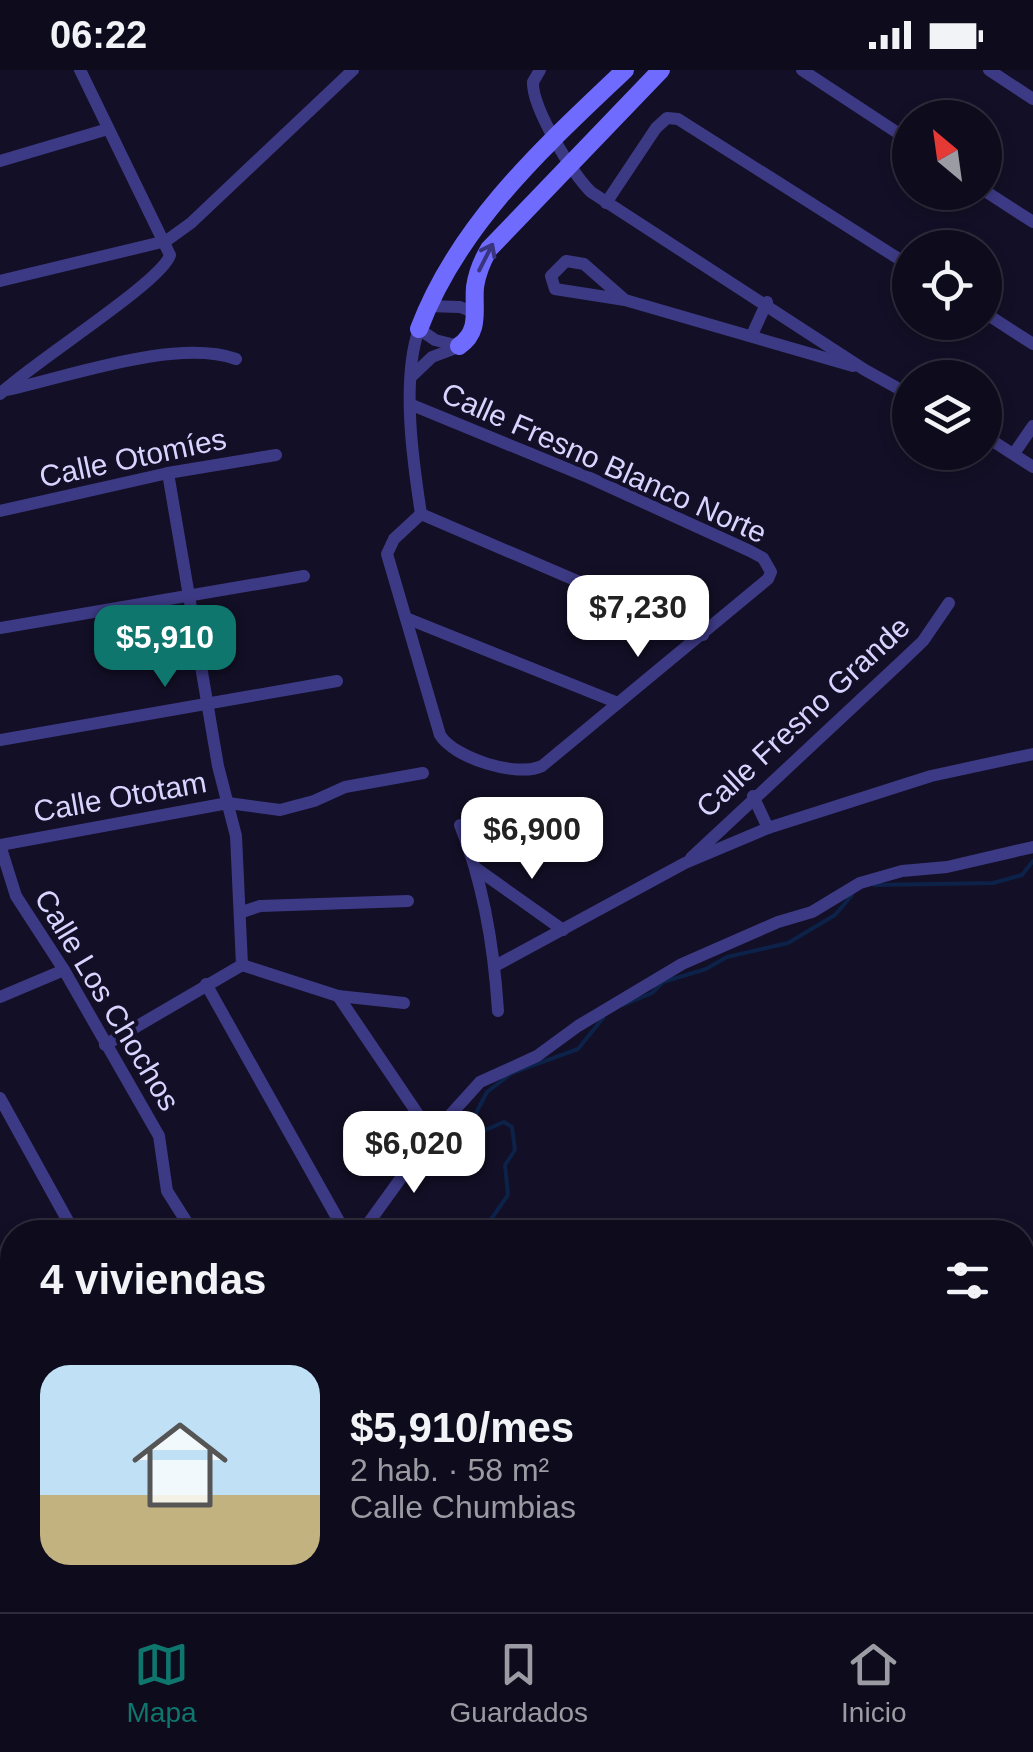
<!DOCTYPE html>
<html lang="es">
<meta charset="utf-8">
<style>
body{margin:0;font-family:Helvetica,sans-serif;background:#171425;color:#f1f3f6;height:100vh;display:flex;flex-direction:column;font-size:38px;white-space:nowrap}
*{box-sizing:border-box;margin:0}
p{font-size:32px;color:#9b9ba3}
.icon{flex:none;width:55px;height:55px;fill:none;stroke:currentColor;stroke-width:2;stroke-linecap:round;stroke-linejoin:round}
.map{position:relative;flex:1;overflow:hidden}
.details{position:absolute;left:0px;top:1150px;width:1035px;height:392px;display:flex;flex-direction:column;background:#0e0b1c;border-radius:40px 40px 0 0;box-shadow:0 5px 15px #0003,0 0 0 2px #2e2b3b}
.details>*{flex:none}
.needle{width:65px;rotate:331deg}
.buttons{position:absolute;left:892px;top:30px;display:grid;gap:20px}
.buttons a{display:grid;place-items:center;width:110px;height:110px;border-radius:50%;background:#0e0b1c;box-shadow:0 5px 15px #0003,0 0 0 2px #2e2b3b;font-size:50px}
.price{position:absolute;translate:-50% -85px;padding:0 22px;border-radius:20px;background:#fff;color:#222;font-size:32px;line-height:65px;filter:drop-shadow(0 2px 5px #0008)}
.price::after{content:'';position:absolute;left:50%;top:60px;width:30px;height:22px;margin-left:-15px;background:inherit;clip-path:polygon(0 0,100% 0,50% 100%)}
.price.on{background:#0f766e;color:#fff}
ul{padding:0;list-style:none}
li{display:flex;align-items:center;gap:30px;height:250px;padding:0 40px}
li+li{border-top:2px solid #2e2b3b}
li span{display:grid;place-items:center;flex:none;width:280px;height:200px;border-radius:30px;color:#555}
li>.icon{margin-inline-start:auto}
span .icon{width:120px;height:120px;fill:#fffc;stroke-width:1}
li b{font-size:42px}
h2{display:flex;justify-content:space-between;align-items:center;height:120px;padding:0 40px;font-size:42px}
.status{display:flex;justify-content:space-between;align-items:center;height:70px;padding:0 50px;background:#0e0b1c;direction:ltr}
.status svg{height:28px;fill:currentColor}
.tabs{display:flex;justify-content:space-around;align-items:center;height:140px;border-top:2px solid #2e2b3b;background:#0e0b1c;font-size:28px;color:#9b9ba3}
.tabs a{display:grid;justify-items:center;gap:5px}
.tabs .on{color:#0f766e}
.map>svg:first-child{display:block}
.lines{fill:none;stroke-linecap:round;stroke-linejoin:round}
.stream{stroke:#0c2248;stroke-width:4}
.lane{stroke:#3d3a85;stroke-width:6}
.street{stroke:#3d3a85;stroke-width:12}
.secondary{stroke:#6f6bff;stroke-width:18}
.oneway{stroke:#38347d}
.labels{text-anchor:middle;stroke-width:8;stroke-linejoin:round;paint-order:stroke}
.street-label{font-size:30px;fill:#d9d4ff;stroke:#130f26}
</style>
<div class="status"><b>06:22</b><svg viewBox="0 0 49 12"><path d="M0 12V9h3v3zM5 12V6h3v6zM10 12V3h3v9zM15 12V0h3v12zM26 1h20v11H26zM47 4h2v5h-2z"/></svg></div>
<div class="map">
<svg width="1033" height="1542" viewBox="0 0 1033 1542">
<rect width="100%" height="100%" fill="#130f26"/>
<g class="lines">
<g class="stream">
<path d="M 874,815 L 993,813 L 1022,805 L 1033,791"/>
<path d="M 623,935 L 652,923 L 663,912 L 706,899 L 727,887 L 788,873 L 835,845 L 852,825"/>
<path d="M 482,1162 L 508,1125 L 505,1095 L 515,1080 L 512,1057 L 504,1052 L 483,1061 L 475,1045 L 487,1022 L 512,1003 L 578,979 L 603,948"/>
<path d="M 1022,1529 L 1033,1511"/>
<path d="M 1014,1542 L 1022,1530"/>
</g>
<path class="lane" d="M 1022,1470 L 1033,1464"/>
<g class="street">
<path d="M 540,0 L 533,12 C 532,38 572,103 591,122 L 865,300 L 910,325"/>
<path d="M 802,0 L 910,71"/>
<path d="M 989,0 L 1033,29"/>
<path d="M 0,91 L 108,59"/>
<path d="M 985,121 L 1033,152"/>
<path d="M 606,133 L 656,58 L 667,48 L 678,49 L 910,196"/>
<path d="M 0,211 L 166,171 L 191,153 L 353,0"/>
<path d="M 625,230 L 584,194 L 566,191 L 551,206 L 555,219 L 625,230 L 853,296"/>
<path d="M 427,236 L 460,237 L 476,243"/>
<path d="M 985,243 L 1033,274"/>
<path d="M 752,265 L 767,232"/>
<path d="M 412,306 L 432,287 L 456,278"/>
<path d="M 7,320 C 71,306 176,268 236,289"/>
<path d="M 0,324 C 30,294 162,212 170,185 L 80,0"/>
<path d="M 412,335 L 590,408 L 750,481 L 763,488 L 771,502 L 768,509 L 542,696 C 517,708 454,688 440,665 L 387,484 L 394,469 L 421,444 C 413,392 401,310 419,259 L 435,270 L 459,276"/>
<path d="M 985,366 L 1033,397"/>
<path d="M 1015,382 L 1033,356"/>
<path d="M 168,403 L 218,696 L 236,766 L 242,895"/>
<path d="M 0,441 L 168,403 L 276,385"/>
<path d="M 421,444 L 703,565"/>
<path d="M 406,548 L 618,633"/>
<path d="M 0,558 L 304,506"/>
<path d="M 0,670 L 337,611"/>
<path d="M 753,726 L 768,758"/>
<path d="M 460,755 C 484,814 494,878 498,941"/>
<path d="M 0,775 L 16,826 L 64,900 L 159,1066 L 167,1121 L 193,1162"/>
<path d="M 0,775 L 228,733 L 280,740 L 314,731 L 345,717 L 423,703"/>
<path d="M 691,788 L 902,591 L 923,571 L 949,533"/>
<path d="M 477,799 L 563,860"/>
<path d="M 242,842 L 260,836 L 408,831"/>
<path d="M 242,895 L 338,926 L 404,933"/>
<path d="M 495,896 L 685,793 L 768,758 L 931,706 L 1033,684"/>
<path d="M 206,914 L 345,1162"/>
<path d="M 338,926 L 432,1065"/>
<path d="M 0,927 L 64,900"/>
<path d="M 105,975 L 242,895"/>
<path d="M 0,1028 L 74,1162"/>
<path d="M 362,1162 L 432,1065 L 480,1012 L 537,986 L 578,956 L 682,894 L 778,852 L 812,842 L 860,813 L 902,801 L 947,797 L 1033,777"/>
<path d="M 0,1260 L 12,1282"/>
<path d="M 0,1512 L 19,1542"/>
<path d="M 143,1530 L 149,1542"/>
<path d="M 291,1530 L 300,1542"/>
</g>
<g class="secondary">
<path d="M 419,259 C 459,153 545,76 625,0"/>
<path d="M 459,276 C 481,261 473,240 475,217 C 477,203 482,191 489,179 L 661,0"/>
</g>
</g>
<defs><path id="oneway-shaft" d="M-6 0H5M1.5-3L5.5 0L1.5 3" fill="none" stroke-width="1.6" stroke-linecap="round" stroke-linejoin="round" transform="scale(2.5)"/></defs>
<use class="oneway" href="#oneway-shaft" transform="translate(486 187) rotate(-63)"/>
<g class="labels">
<g class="street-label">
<text transform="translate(133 388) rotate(-12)" y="10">Calle Otomíes</text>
<text transform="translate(604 393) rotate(24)" y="10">Calle Fresno Blanco Norte</text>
<text transform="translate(803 647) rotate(-43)" y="10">Calle Fresno Grande</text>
<text transform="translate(120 727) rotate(-10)" y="10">Calle Ototam</text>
<text transform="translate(107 930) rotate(59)" y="10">Calle Los Chochos</text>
</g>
</g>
</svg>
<div class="buttons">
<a><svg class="needle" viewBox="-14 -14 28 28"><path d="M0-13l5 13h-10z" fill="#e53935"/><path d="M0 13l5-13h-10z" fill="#9b9ba3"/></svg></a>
<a><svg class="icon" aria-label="locate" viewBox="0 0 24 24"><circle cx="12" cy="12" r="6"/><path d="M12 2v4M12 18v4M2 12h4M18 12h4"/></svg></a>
<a><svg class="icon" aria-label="layers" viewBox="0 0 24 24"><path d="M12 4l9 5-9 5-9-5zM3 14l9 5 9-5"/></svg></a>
</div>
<b class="price" style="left:638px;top:590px">$7,230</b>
<b class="price on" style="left:165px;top:620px">$5,910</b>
<b class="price" style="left:532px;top:812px">$6,900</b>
<b class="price" style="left:414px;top:1126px">$6,020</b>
<section class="details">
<h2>4 viviendas<svg class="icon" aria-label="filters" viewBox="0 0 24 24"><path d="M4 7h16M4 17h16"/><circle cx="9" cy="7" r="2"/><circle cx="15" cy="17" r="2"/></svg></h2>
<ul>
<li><span style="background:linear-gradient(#bfe0f5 65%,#c2b280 0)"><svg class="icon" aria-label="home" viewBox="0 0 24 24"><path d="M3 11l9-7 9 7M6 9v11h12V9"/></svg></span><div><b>$5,910/mes</b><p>2 hab. · 58 m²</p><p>Calle Chumbias</p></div></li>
</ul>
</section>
</div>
<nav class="tabs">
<a class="on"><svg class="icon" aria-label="map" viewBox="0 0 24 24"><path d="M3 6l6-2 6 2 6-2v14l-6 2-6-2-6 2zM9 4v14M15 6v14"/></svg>Mapa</a>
<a><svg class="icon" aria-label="saved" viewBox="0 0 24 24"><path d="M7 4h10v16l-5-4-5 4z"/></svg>Guardados</a>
<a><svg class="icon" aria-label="home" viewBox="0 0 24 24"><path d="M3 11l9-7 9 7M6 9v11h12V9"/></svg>Inicio</a>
</nav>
